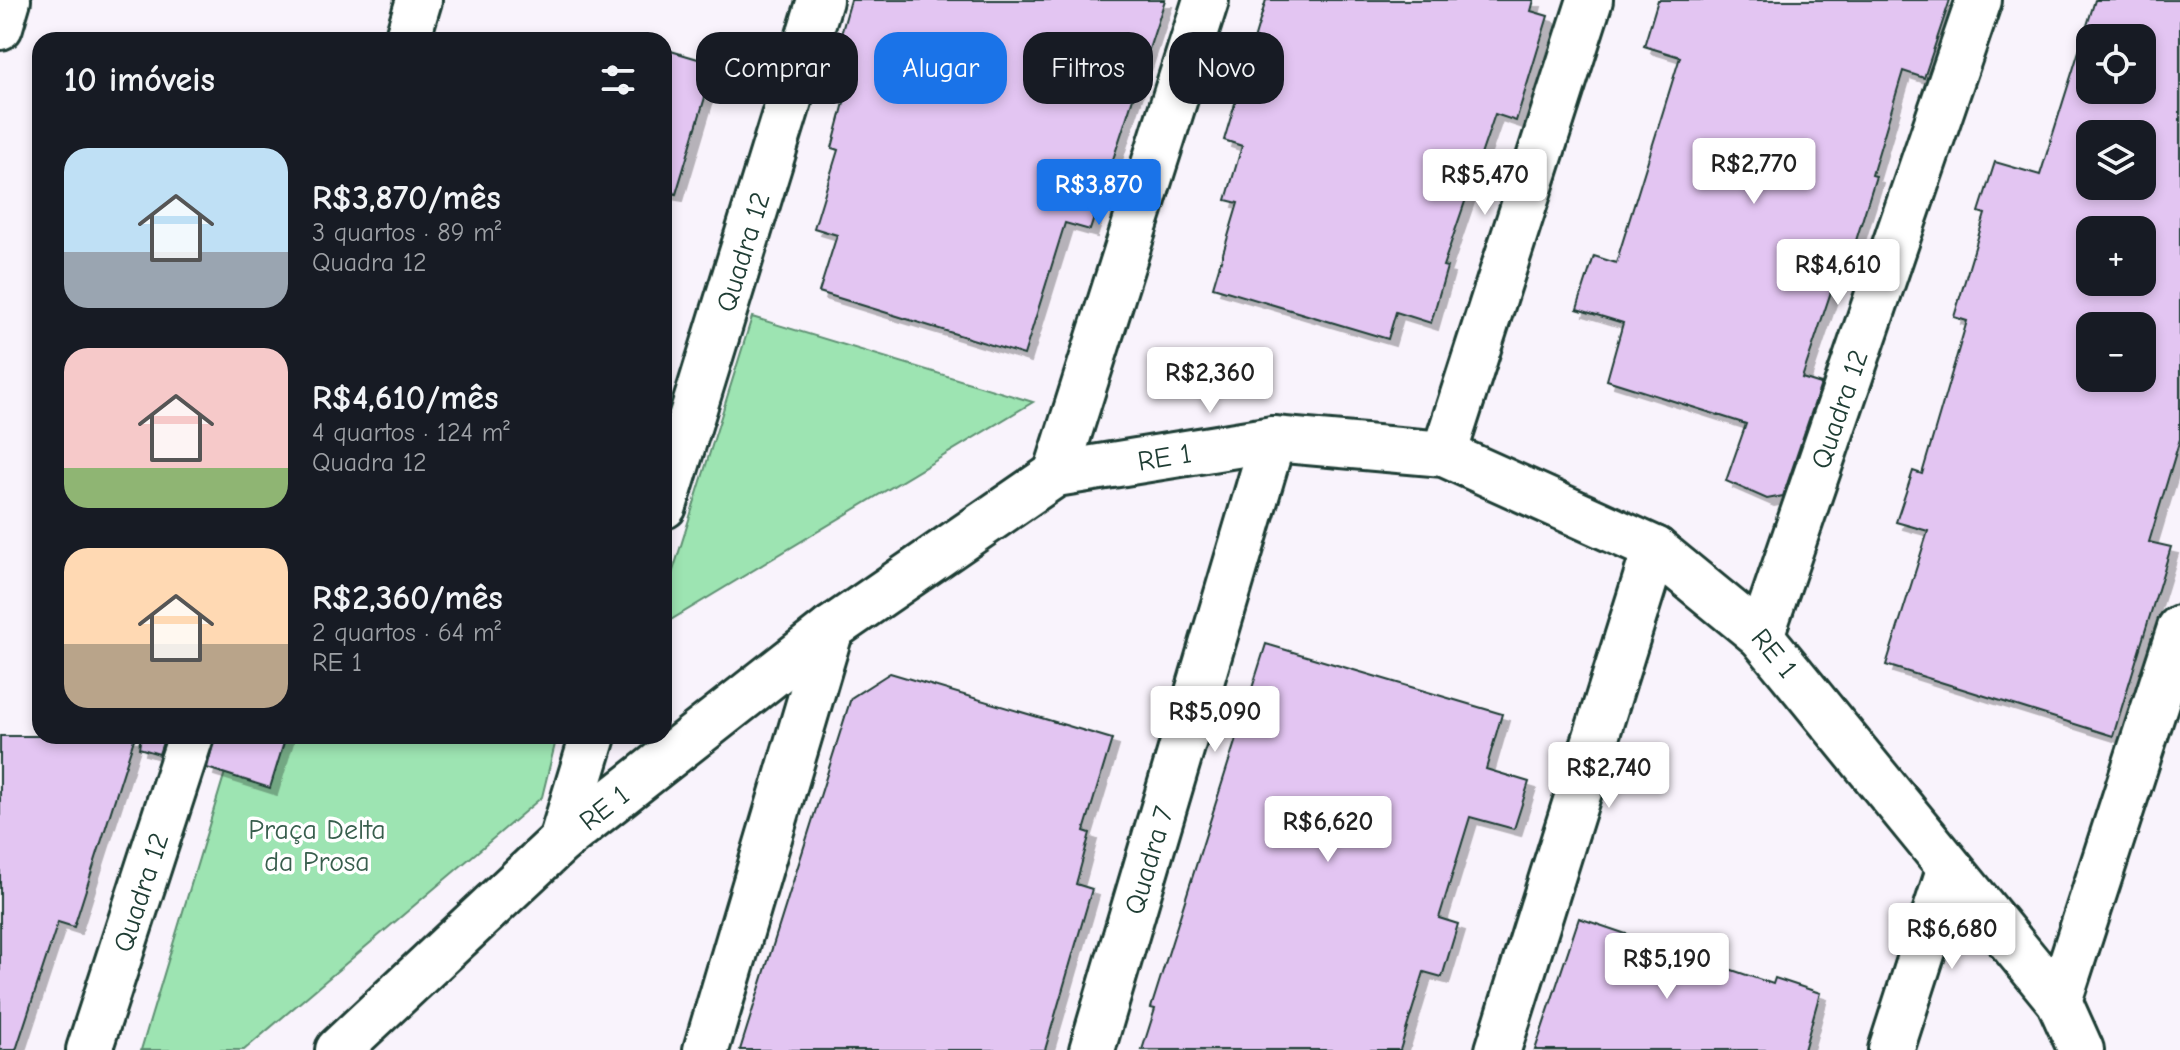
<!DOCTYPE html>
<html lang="pt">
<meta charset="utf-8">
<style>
body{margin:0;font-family:"Comic Neue",sans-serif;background:#242831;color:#f1f3f6;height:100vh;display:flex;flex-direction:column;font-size:30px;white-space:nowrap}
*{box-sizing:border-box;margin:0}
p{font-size:26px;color:#9ea1a6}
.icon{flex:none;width:44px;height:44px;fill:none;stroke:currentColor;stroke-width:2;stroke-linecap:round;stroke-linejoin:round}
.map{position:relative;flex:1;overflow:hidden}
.panel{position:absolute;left:32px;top:32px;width:640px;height:712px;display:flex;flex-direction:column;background:#171b24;border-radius:24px;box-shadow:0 4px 12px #0003}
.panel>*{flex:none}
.top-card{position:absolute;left:696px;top:32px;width:760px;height:72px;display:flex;gap:16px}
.buttons{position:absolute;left:2076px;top:24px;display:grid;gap:16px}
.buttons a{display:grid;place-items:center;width:80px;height:80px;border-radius:16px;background:#171b24;box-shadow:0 4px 12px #0003;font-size:40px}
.price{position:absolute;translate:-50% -68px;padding:0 18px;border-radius:8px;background:#fff;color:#222;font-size:26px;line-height:52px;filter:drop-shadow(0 2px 4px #0008)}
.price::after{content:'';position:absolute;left:50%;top:48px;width:24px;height:18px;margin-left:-12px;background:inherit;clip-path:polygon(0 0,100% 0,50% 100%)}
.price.on{background:#1a73e8;color:#fff}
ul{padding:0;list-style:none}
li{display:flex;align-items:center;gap:24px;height:200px;padding:0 32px}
li span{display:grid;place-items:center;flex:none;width:224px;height:160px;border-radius:24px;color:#555}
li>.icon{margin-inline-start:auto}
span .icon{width:96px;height:96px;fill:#fffc;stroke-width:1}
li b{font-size:34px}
h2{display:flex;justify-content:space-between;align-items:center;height:96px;padding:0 32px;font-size:34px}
.pill{padding:0 28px;border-radius:24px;background:#171b24;box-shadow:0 4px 12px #0003;font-size:28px;line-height:72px}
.pill.on{background:#1a73e8;color:#fff}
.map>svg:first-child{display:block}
.green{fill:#9de4b2;stroke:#5e9073;stroke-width:2}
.building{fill:#e3c5f2;stroke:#1f3d34;stroke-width:2;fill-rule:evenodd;filter:url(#shadow)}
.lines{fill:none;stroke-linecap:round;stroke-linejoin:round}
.minor-casing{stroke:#1f3d34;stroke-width:50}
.tertiary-casing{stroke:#1f3d34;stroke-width:50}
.minor{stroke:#fff;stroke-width:44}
.tertiary{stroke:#fff;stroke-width:44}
.labels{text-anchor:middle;stroke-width:7;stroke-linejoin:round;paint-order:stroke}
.street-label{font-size:28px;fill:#1f3d34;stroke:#fff}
.park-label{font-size:28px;fill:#385e4d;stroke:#fff}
</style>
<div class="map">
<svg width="2180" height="1050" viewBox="0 0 2180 1050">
<defs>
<filter id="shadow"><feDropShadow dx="7" dy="7" stdDeviation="0" flood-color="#0004"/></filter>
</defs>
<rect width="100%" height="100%" fill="#f9f3fc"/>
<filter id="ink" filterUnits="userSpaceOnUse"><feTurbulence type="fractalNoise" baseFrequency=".0125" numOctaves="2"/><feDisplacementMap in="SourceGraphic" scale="16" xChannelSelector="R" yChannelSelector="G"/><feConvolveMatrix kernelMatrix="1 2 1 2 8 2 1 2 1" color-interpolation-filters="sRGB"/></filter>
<g filter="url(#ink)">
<g class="green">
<path d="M 752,317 L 1033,402 L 664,624 L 664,600 Z"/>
<path d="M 236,736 L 557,736 L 542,797 L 244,1050 L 141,1050 Z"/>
</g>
<g class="building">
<path d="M 851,0 L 1165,0 L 1090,230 L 1065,223 L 1024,355 L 819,292 L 837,235 L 814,228 L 838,150 L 832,148 L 845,99 L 824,93 Z"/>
<path d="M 1266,0 L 1534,0 L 1531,11 L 1548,16 L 1516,121 L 1495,114 L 1443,266 L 1447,267 L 1431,323 L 1396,312 L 1388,339 L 1213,287 L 1238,203 L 1226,200 L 1242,146 L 1224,140 Z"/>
<path d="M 1658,0 L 1950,0 L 1924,78 L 1903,71 L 1872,175 L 1876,176 L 1845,276 L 1837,274 L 1802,378 L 1821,384 L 1783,496 L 1767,499 L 1726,481 L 1746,424 L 1607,380 L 1623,323 L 1577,309 L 1594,256 L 1616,263 L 1680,57 L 1644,46 Z"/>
<path d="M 2095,0 L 2180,0 L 2180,439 L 2149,542 L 2171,547 L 2113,736 L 1886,665 L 1928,531 L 1896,522 L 1913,471 L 1922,474 L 1967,321 L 1954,317 L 1985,214 L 1979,212 L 1995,162 L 2040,175 ZM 2090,38 L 2142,38 L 2142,90 L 2090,90 ZM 2090,134 L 2142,134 L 2142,186 L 2090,186 ZM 2090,230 L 2142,230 L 2142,282 L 2090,282 ZM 2090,326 L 2142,326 L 2142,378 L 2090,378 Z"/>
<path d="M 664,49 L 715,64 L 676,194 L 664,192 Z"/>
<path d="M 1266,644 L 1502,714 L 1486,769 L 1529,782 L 1514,829 L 1470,817 L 1439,918 L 1458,924 L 1442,977 L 1424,972 L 1400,1050 L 1142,1050 L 1155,1009 L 1151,1008 Z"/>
<path d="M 890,673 L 1112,739 L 1084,831 L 1090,833 L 1076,884 L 1092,889 L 1045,1050 L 740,1050 L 851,698 Z"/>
<path d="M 0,736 L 135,736 L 74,927 L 58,922 L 16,1050 L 0,1050 Z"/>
<path d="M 141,736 L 165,736 L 159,754 L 139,748 Z"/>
<path d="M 215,736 L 286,736 L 270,788 L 207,768 Z"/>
<path d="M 1579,918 L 1773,984 L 1775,978 L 1820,993 L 1804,1050 L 1535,1050 Z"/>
</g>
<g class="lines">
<g class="minor-casing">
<g id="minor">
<path d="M 0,27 L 8,0"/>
<path d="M 407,40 L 419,0"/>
<path d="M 1444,454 L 1590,0"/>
<path d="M 1056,474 L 1206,0"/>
<path id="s1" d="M 664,506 L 820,0"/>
<path id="s2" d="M 1761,636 L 1979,0"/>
<path d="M 561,841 L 593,736"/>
<path d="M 2059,1001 L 2180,628"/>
<path id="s3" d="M 89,1050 L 191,736"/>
<path d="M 706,1050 L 831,629"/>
<path id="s4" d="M 1092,1050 L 1273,439"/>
<path d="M 1498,1050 L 1655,549"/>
<path d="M 1891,1050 L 1949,870"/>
</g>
</g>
<g class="tertiary-casing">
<g id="tertiary">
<path id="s5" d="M 338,1050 L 561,841 L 831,629 L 1056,474 L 1273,439 L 1444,454 L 1655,549 L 1761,636 L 2059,1001 L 2081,1050"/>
</g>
</g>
<use href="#minor" class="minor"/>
<use href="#tertiary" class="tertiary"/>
</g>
</g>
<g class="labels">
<g class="street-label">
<text dy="10" stroke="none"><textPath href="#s1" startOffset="266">Quadra 12</textPath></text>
<text dy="10" stroke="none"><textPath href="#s2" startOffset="240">Quadra 12</textPath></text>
<text dy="10" stroke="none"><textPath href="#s5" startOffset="1032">RE 1</textPath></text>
<text dy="10" stroke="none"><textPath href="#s5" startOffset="1704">RE 1</textPath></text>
<text dy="10" stroke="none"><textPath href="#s5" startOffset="360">RE 1</textPath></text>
<text dy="10" stroke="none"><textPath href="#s4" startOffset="198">Quadra 7</textPath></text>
<text dy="10" stroke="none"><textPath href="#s3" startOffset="166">Quadra 12</textPath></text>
</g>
<g class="park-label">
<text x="317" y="839">Praça Delta<tspan x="317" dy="32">da Prosa</tspan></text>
</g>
</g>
</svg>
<div class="buttons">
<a><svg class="icon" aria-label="locate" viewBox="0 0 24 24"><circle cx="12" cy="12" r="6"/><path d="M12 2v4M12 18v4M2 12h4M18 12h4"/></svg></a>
<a><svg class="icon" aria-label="layers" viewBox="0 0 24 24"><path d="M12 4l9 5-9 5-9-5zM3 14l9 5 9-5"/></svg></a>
<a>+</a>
<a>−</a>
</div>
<b class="price" style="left:1754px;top:206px">R$2,770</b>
<b class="price" style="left:1485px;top:217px">R$5,470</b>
<b class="price on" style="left:1099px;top:227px">R$3,870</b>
<b class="price" style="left:1838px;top:307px">R$4,610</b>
<b class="price" style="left:1210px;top:415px">R$2,360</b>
<b class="price" style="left:1215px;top:754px">R$5,090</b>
<b class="price" style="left:1609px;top:810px">R$2,740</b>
<b class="price" style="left:1328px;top:864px">R$6,620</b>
<b class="price" style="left:1952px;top:971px">R$6,680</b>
<b class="price" style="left:1667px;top:1001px">R$5,190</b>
<div class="top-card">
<a class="pill">Comprar</a>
<a class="pill on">Alugar</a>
<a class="pill">Filtros</a>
<a class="pill">Novo</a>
</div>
<section class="panel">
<h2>10 imóveis<svg class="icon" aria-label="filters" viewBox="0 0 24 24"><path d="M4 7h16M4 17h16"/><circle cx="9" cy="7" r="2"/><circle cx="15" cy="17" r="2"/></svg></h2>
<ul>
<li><span style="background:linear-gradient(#bfe0f5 65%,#9aa5b1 0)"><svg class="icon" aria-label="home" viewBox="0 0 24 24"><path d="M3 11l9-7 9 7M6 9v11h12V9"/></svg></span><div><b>R$3,870/mês</b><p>3 quartos · 89 m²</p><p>Quadra 12</p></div></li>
<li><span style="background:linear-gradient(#f6c9c9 75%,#8fb573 0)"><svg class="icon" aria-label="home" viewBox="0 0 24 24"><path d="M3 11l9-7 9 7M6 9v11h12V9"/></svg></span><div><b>R$4,610/mês</b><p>4 quartos · 124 m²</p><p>Quadra 12</p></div></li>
<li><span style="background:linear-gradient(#ffd9b3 60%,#b9a48a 0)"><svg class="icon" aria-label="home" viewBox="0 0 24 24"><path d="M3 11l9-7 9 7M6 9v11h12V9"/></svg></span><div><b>R$2,360/mês</b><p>2 quartos · 64 m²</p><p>RE 1</p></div></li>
</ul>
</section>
</div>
